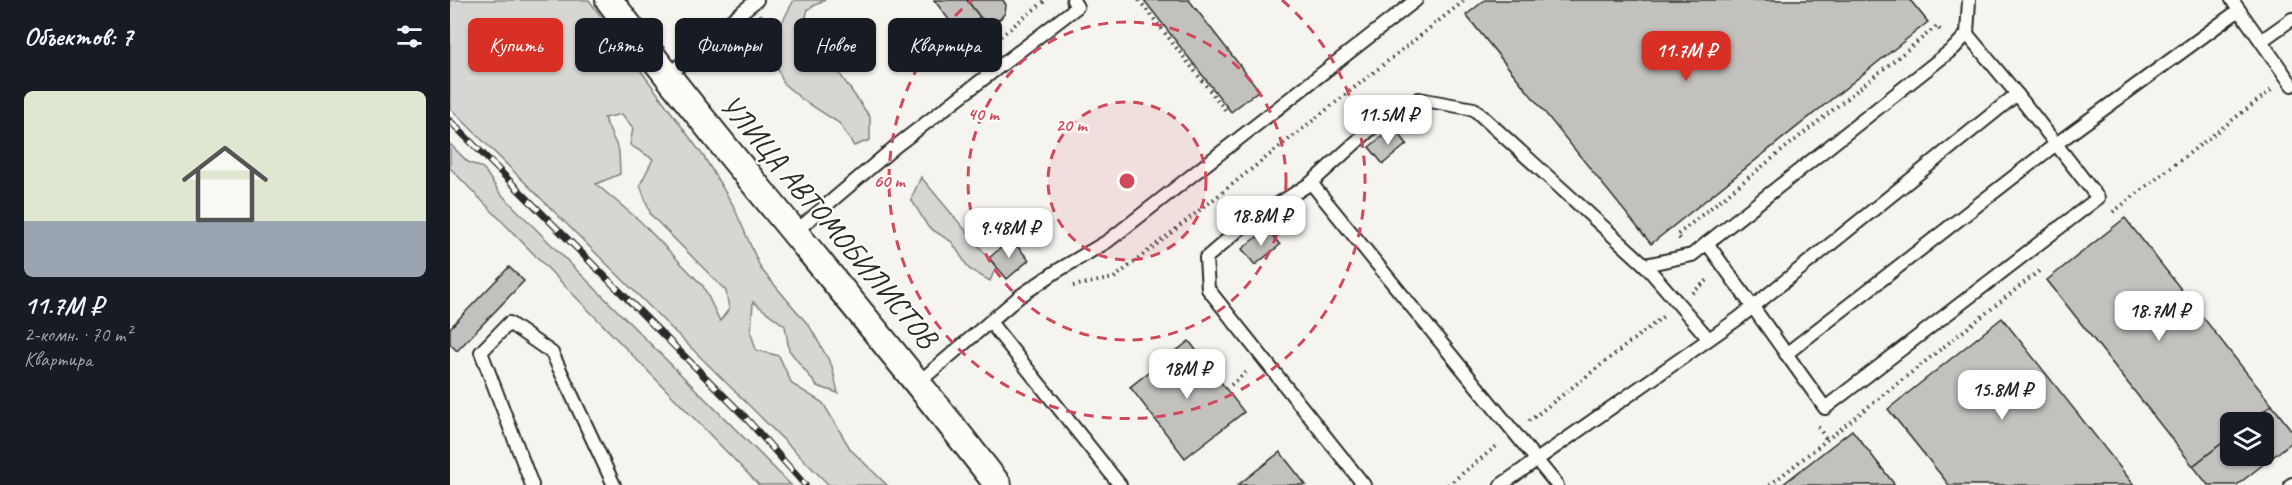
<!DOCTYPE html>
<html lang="ru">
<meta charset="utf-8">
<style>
body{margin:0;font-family:Caveat,sans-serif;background:#20242c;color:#f1f3f6;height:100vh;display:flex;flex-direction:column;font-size:22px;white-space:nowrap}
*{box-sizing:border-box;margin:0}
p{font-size:20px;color:#9ea1a6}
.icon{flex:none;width:33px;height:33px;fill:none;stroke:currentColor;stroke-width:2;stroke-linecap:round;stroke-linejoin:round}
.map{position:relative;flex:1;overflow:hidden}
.sheet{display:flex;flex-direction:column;background:#171b24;width:450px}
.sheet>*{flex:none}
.top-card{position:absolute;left:18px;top:18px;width:570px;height:54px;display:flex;gap:12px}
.tools{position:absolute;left:1770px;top:412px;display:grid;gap:12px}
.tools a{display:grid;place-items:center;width:54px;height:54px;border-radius:9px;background:#171b24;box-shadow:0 2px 4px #0004;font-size:30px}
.price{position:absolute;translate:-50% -51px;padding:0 14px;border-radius:12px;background:#fff;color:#222;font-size:20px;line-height:39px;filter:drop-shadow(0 2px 3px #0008)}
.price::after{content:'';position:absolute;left:50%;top:36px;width:18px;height:14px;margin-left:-9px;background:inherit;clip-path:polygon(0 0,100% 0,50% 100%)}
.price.selected{background:#d93025;color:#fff}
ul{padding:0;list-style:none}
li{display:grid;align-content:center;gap:12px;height:318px;padding:0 24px}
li+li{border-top:2px solid #363941}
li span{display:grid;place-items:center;height:186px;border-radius:9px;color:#555}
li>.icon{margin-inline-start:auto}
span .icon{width:108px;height:108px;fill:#fffc;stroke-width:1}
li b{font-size:26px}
h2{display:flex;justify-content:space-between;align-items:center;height:72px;padding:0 24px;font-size:26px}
.pill{padding:0 21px;border-radius:9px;background:#171b24;box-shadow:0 2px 4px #0004;font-size:21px;line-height:54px}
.pill.selected{background:#d93025;color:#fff}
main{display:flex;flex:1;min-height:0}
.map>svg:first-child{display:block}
.green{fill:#d7d6d2;stroke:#81807e;stroke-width:1.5;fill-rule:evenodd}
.building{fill:#c2c1be;stroke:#2b2b2b;stroke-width:1.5}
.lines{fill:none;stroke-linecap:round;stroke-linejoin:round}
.lane-casing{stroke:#2b2b2b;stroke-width:16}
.street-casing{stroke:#2b2b2b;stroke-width:30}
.path{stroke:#2b2b2b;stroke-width:4;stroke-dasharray:1.5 4.5;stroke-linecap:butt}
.lane{stroke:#fdfcf7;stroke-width:12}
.street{stroke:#fdfcf7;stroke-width:26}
.rail-casing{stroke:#2b2b2b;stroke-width:7}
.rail{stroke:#fdfcf7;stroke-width:4.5;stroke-dasharray:14;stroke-linecap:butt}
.ring{fill:none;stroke:#d1495b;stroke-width:3;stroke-dasharray:10 8}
.labels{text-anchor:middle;stroke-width:4.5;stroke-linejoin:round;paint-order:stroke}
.street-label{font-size:30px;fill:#2b2b2b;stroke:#fdfcf7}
.centre{fill:#d1495b;stroke:#fdfcf7;stroke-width:3}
.ring-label{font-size:18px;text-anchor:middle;font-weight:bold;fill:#d1495b;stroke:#fdfcf7;stroke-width:4.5;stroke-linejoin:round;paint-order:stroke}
</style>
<main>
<section class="sheet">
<h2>Объектов: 7<svg class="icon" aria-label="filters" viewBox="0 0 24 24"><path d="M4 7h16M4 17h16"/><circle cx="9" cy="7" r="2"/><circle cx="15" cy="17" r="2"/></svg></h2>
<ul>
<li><span style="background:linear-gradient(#dfe7d0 70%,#9aa5b1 0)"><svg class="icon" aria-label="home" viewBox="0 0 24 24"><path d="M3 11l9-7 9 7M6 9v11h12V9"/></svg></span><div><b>11.7M ₽</b><p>2-комн. · 70 m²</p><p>Квартира</p></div></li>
</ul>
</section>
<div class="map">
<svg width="1842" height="485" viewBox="0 0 1842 485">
<rect width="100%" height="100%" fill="#f5f4ef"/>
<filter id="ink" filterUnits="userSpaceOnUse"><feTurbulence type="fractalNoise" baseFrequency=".0167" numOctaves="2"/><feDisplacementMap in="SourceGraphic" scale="12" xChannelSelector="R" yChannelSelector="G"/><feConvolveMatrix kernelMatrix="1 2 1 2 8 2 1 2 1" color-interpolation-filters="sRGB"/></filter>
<g filter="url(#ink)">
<g class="green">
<path d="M 0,0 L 139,0 L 254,157 L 283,205 L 311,269 L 360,327 L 382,366 L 388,393 L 367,386 L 339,350 L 335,326 L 303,302 L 301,333 L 306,350 L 329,356 L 342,384 L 373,403 L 401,450 L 437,485 L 379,485 L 0,108 ZM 172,114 L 183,128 L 180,145 L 203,159 L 190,185 L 201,215 L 276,291 L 279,309 L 270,321 L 253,286 L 190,221 L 146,184 L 170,174 L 169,151 L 154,118 Z"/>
<path d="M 344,0 L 375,0 L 358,9 L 351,36 L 373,50 L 420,117 L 420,140 L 404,146 L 389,123 L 353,100 L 334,84 L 319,48 L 300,35 L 310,14 L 330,26 Z"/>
<path d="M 0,144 L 18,162 L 33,168 L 50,193 L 341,485 L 309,485 L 0,168 Z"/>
<path d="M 471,177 L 546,267 L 540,281 L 519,269 L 502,242 L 478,227 L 461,199 Z"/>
</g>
<g class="building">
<path d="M 484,0 L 517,0 L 530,17 L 509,33 Z"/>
<path d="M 517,0 L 553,0 L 556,5 L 555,13 L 550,19 L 544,21 L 536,21 L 530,17 Z"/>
<path d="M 694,0 L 739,0 L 809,90 L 781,112 Z"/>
<path d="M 1035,0 L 1460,0 L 1478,22 L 1201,244 L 1016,15 Z"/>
<path d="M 944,127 L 957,144 L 933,164 L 919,147 Z"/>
<path d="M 1675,218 L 1822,405 L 1798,423 L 1780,423 L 1780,437 L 1743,466 L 1597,280 Z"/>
<path d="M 817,229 L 830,245 L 805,265 L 792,249 Z"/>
<path d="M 561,239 L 579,260 L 557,279 L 539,258 Z"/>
<path d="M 59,267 L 74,281 L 7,351 L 0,344 L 0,328 Z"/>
<path d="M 1552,318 L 1684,485 L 1499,485 L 1438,409 Z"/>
<path d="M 739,341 L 794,412 L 735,458 L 680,387 Z"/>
<path d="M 1822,405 L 1842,431 L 1842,442 L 1787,485 L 1758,485 L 1743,466 L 1780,437 L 1780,456 L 1814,456 L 1814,423 L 1798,423 Z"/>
<path d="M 1402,430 L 1445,485 L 1332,485 Z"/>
<path d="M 830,452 L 856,485 L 788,485 Z"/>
</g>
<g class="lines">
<g class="lane-casing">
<g id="lane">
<path d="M 1782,0 L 1842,85"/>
<path d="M 1811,41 L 1842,19"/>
<path d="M 217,77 L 270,29 L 307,0"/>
<path d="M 861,183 L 1107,485"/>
<path d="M 345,232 L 446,146 L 627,7 L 623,0"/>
<path d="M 1257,243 L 1375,408 L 1648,198 L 1567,94 L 1517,34"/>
<path d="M 1195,265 L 1242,255 L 1504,48 L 1517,34 L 1519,0"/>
<path d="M 540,322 L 670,485"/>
<path d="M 1336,354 L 1606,144 L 1789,10"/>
<path d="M 469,382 L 570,296 L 607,271 L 658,241 L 966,0"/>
<path d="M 82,485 L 31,352 L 59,323 L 102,353 L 164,485"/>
<path d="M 914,485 L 758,289 L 756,258 L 792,227 L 861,183 L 936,115 L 969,99 L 1024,109 L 1195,265 L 1258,338"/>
<path d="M 1051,485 L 1289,318 L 1567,94"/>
<path d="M 1841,485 L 1842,484"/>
</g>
</g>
<g class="street-casing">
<path id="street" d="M 159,0 C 284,165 422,321 548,485"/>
</g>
<g class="path">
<path d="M 689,0 L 776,111"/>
<path d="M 527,55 L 596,0"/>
<path d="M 1663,212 L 1824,88"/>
<path d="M 1230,239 L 1227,235 L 1487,26 L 1492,33"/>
<path d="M 623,286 L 664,278 L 1015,0"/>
<path d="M 1242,293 L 1259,279"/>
<path d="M 781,385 L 799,370"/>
<path d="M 1079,421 L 1215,315"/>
<path d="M 1368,427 L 1377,440"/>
<path d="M 998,485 L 1049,444"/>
<path d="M 1320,485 L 1589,271"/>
</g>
<use href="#lane" class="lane"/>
<use href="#street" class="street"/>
<g class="rail-casing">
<path id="rail" d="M 0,121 L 295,417 L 355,485"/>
</g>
<use href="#rail" class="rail"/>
</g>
</g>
<circle cx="677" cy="181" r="79" fill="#d1495b" fill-opacity=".12"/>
<g class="ring">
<circle cx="677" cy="181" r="79"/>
<circle cx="677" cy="181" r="159"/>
<path d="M832 0A238 238 0 1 1 522 0"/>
</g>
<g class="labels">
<g class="street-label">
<text transform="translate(379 221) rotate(50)" y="10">УЛИЦА АВТОМОБИЛИСТОВ</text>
</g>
</g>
<circle cx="677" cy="181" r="9" class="centre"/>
<g class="ring-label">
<text x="533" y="120">40 m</text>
<text x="621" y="131">20 m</text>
<text x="439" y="187">60 m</text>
</g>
</svg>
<div class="tools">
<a><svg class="icon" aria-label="layers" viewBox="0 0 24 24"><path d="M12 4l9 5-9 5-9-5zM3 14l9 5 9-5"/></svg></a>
</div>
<b class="price selected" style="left:1236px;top:82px">11.7M ₽</b>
<b class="price" style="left:938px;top:146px">11.5M ₽</b>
<b class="price" style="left:811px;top:247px">18.8M ₽</b>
<b class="price" style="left:559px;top:259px">9.48M ₽</b>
<b class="price" style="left:1709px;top:342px">18.7M ₽</b>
<b class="price" style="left:737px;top:400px">18M ₽</b>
<b class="price" style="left:1552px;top:421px">15.8M ₽</b>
<div class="top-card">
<a class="pill selected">Купить</a>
<a class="pill">Снять</a>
<a class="pill">Фильтры</a>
<a class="pill">Новое</a>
<a class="pill">Квартира</a>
</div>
</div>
</main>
